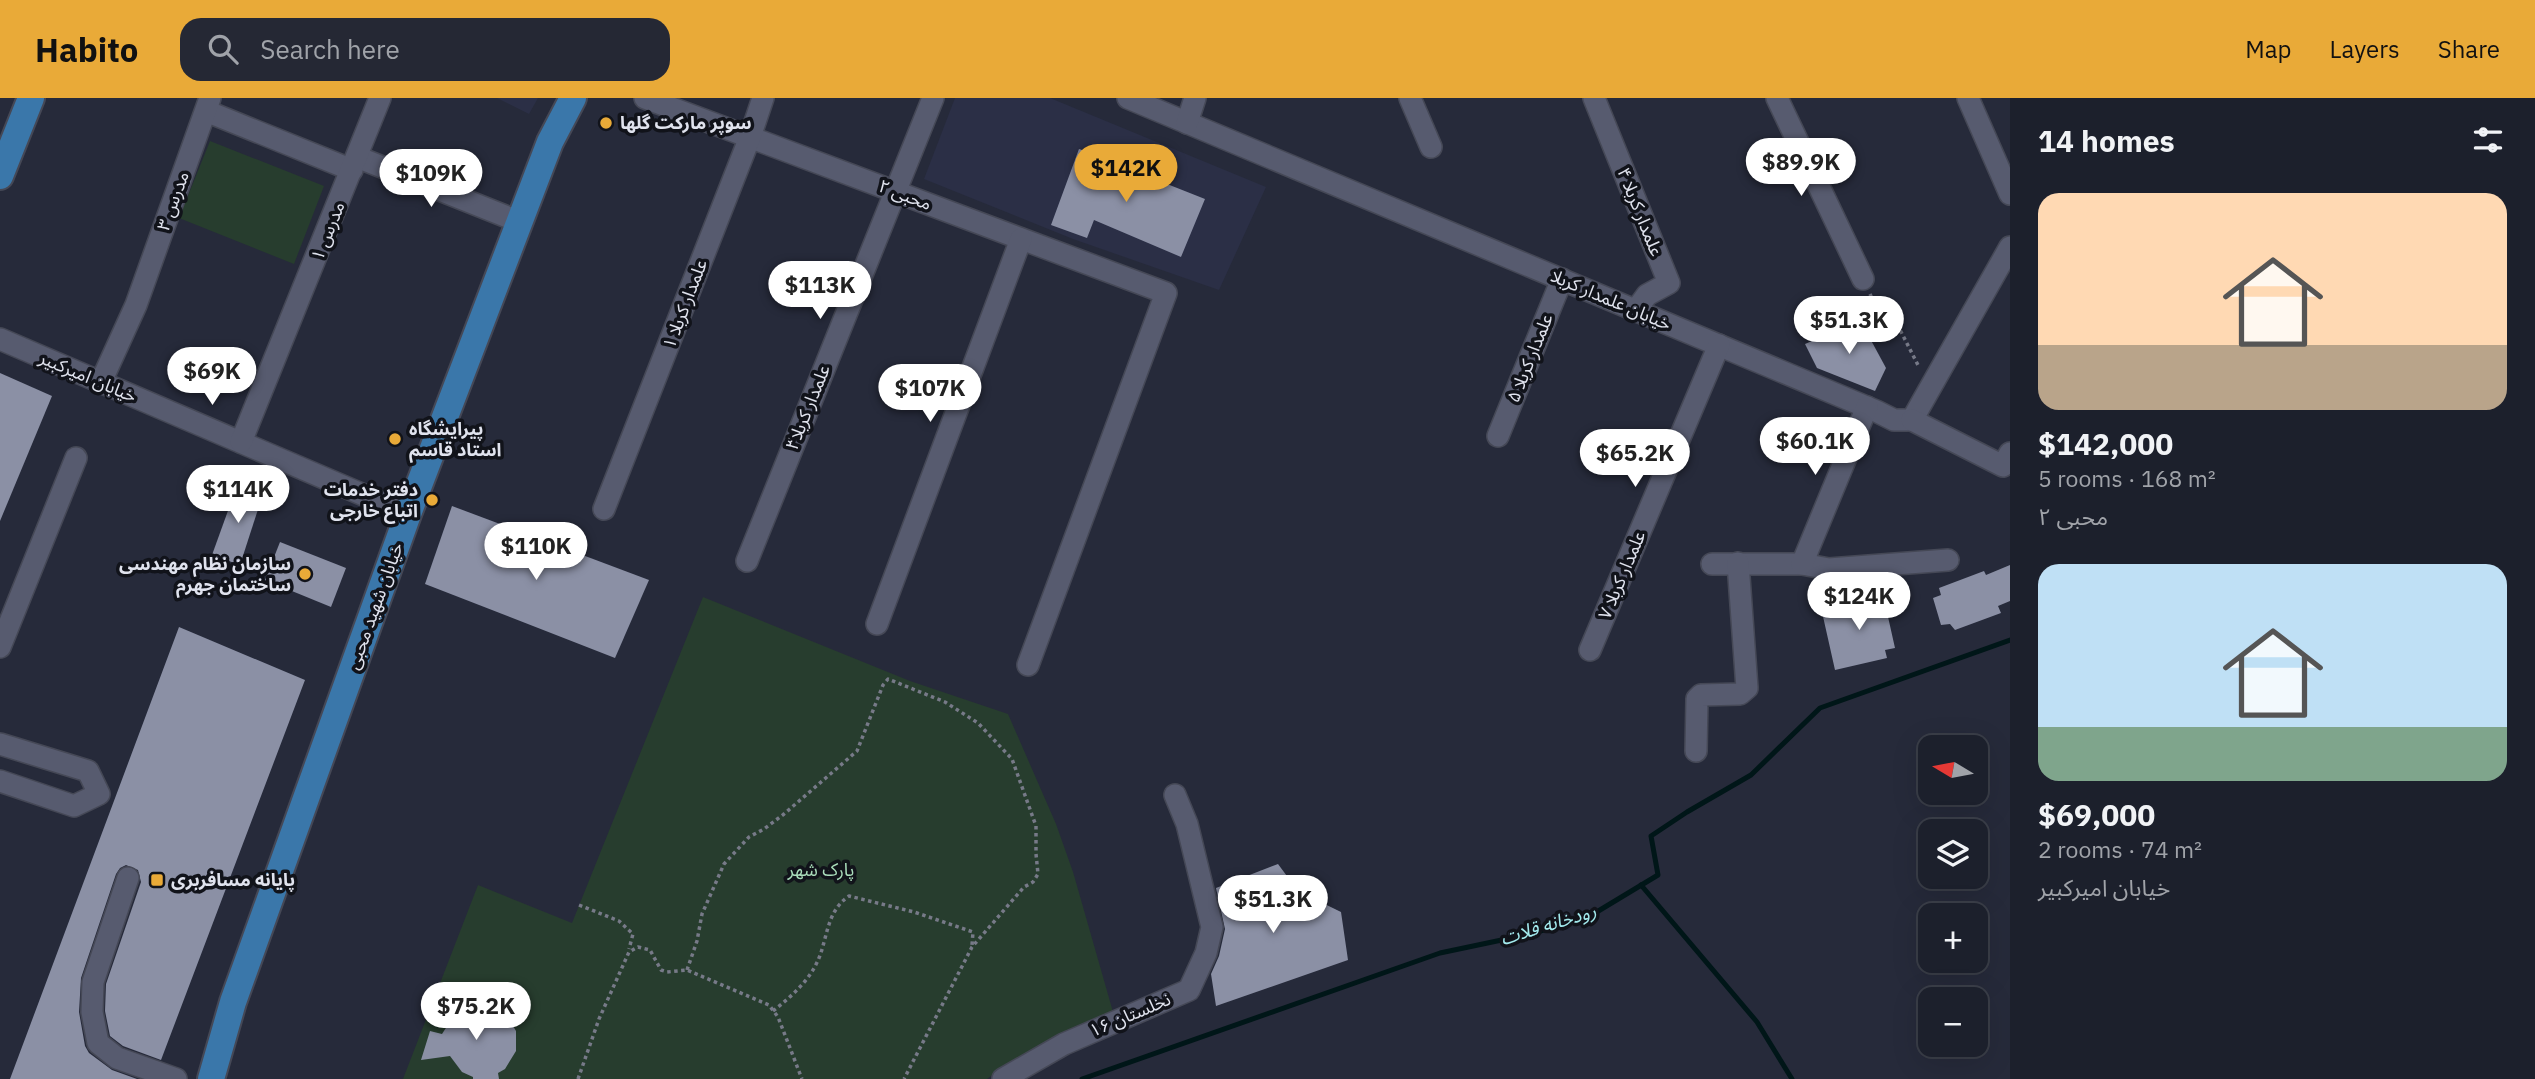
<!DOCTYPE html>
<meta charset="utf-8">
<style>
body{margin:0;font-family:"IBM Plex Sans","Noto Sans Arabic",sans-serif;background:#252834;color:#f1f3f6;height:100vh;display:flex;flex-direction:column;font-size:26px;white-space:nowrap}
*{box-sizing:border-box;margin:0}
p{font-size:23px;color:#a0a3a9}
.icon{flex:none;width:38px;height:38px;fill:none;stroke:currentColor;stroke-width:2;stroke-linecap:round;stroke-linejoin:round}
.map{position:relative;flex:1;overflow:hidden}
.details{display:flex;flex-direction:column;background:#1c202c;width:525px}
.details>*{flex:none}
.needle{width:46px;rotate:280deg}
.fabs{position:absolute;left:1918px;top:637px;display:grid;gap:14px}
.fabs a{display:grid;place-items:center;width:70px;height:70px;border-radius:14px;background:#1c202c;box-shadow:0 7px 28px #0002,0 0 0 2px #3a3e48;font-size:35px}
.price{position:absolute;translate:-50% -60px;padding:0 16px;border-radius:24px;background:#fff;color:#222;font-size:23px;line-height:46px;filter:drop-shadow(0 2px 4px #0008)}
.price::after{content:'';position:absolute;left:50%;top:42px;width:21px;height:16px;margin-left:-10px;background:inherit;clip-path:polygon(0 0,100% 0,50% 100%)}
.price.on{background:#e9aa38;color:#111}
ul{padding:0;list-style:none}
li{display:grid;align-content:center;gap:14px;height:371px;padding:0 28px}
li span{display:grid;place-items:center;height:217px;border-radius:21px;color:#555}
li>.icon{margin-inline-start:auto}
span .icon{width:126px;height:126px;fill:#fffc;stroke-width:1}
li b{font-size:30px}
h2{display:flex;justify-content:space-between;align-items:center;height:84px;padding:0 28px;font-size:30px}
header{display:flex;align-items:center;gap:42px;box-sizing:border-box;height:98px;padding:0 35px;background:#e9aa38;color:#111}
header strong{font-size:33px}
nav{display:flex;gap:38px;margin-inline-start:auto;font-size:24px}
.search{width:490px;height:63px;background:#252834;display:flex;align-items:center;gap:18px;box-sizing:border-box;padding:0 24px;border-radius:21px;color:#a0a3a9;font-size:26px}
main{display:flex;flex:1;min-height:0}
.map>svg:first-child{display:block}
.built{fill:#2b2f46}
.green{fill:#273d2e}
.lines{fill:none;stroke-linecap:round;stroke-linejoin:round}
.stream{stroke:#001618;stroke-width:5}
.building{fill:#8b90a5}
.minor-casing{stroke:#454856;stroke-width:24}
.major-casing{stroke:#454856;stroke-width:30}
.path{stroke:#777a88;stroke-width:3.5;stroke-dasharray:3.5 3.5;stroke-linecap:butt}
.minor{stroke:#575b6f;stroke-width:21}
.major{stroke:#3a77aa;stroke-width:26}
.poi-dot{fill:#e9aa38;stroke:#11131a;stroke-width:2.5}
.labels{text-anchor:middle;stroke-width:7;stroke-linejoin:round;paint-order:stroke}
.poi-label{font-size:18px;font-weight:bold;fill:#e0e3ee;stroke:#11131a;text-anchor:start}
.street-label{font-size:18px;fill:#e0e3ee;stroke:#11131a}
.park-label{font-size:18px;fill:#adb;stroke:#11131a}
.water-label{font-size:19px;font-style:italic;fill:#a3ebee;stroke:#11131a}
</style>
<header>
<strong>Habito</strong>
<div class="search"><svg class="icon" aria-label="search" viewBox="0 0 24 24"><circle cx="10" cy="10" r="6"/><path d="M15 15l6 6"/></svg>Search here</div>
<nav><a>Map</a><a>Layers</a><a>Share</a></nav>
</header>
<main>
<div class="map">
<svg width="2010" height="981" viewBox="0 0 2010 981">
<rect width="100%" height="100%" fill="#262a3a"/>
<g class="built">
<path d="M 497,0 L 538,0 L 529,16 Z"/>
<path d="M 955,0 L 1050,0 L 1266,89 L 1219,192 L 1073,141 L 924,81 Z"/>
</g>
<g class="green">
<path d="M 210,43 L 324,88 L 294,166 L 179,120 Z"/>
<path d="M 703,499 L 910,583 L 1008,616 L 1056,726 L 1073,774 L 1113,914 L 1009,965 L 987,981 L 403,981 L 478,787 L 572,825 Z"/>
</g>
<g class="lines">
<g class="stream">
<path d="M 1641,787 L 1757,924 L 1792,981"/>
<path d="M 1082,981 L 1440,855 L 1535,835 L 1595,815 L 1658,777 L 1651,738 L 1687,714 L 1751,677 L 1820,610 L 2010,542"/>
</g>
</g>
<g class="building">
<path d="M 1079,51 L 1115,63 L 1114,65 L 1205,101 L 1181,159 L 1094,122 L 1087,140 L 1051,127 Z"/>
<path d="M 1860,222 L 1886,270 L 1875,293 L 1817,270 L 1805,246 Z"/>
<path d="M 0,275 L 52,298 L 0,423 Z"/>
<path d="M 238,385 L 263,396 L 240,467 L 212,457 Z"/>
<path d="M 452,408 L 649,482 L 615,560 L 425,486 Z"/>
<path d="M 280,444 L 346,470 L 331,509 L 265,482 Z"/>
<path d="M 2010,467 L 2010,503 L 1998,508 L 2001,515 L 1955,532 L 1950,526 L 1941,527 L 1933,500 L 1941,497 L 1939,490 L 1984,473 L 1986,477 Z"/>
<path d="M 1874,495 L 1876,504 L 1884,501 L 1895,550 L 1885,552 L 1887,560 L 1835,572 L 1822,514 Z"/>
<path d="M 179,529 L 305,582 L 161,962 L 123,948 L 110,938 L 105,913 L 106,886 L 141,784 L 138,772 L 126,767 L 120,770 L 116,776 L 81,880 L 79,914 L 85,948 L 89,955 L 112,972 L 137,981 L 10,981 Z"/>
<path d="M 1278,766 L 1298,793 L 1341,814 L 1348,862 L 1216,908 L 1211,876 L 1219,858 L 1225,831 L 1216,790 Z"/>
<path d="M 477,907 L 492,910 L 509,921 L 516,933 L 516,953 L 505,971 L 498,975 L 499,981 L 473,981 L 473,979 L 462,974 L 450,958 L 421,962 L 430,933 L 442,936 L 453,919 L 465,910 Z"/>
</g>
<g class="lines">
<g class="minor-casing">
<g id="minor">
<path d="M 645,0 L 1166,195 L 1028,567"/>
<path d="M 1128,0 L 1876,313 L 1894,322 L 1912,322 L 2010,149"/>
<path d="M 1410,0 L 1431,49"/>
<path d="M 1594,0 L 1669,185 L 1647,197 L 1636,212"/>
<path d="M 1777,0 L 1863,181"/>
<path d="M 1968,0 L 2010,96"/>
<path d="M 206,13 L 352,72"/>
<path d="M 1187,25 L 1195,0"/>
<path d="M 357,59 L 520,124"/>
<path d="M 0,241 L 408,416"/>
<path d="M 101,284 L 136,207 L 210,0"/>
<path d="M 1912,322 L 2003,368 L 2010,355"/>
<path d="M 1498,338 L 1562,181"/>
<path d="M 241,344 L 380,0"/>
<path d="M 604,411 L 750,39 L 763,0"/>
<path d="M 747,463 L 933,0"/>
<path d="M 1712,466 L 1802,466 L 1829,471 L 1948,462"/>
<path d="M 1802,466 L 1867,309"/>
<path d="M 877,526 L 1021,141"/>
<path d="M 0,549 L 76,360"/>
<path d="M 1590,552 L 1719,247"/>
<path d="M 0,646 L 88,673 L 99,696 L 74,708 L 0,683"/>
<path d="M 1696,653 L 1697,601 L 1701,597 L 1740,596 L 1747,590 L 1738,465"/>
<path d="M 128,780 L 93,884 L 92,914 L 98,945 L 117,960 L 176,981"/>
<path d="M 1003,981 L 1064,946 L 1189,892 L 1206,855 L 1212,829 L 1187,726 L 1175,697"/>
</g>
</g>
<g class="major-casing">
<g id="major">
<path d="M 0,78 L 31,0"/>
<path d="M 211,981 L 233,904 L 408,416 L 550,44 L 573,0"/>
</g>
</g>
<g class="path">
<path d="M 1870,196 L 1884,227 L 1896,224 L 1919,269"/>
<path d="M 579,807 L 619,823 L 633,836 L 629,851"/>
<path d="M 687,872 L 697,843 L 702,816 L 724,766 L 749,739 L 764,731 L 784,716 L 857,653 L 883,587 L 888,581 L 945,604 L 978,625 L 1012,661 L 1036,728 L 1036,756 L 1038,776 L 1033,784 L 1024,789 L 972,849 L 904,981"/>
<path d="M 773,913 C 792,898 810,882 819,860 C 828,837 827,813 849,798 L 914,814 L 973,834 L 972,847"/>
<path d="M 578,981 L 599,921 L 629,854 L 638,849 L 650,852 L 661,872 L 667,874 L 687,872 L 769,907 L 778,919 L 802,981"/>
</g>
<use href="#minor" class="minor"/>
<use href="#major" class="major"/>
</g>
<g class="poi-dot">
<circle cx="606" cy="25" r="7"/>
<circle cx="395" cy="341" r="7"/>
<circle cx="432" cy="402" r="7"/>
<circle cx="305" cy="476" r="7"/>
<rect x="150" y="775" width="14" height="14" rx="3.5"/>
</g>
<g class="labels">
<g class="poi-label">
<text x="620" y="31">سوپر مارکت گلها</text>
<text x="409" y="337">پیرایشگاه<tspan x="409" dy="21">استاد قاسم</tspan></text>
<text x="418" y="398" text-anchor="end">دفتر خدمات<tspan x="418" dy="21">اتباع خارجی</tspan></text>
<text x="291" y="472" text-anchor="end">سازمان نظام مهندسی<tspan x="291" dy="21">ساختمان جهرم</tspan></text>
<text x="171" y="788">پایانه مسافربری</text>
</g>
<g class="street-label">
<text transform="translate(905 97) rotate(21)" y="6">محبی ۲</text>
<text transform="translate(173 103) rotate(-70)" y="6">مدرس ۳</text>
<text transform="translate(1640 114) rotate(68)" y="6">علمدار کربلا ۴</text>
<text transform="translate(328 133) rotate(-68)" y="6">مدرس ۱</text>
<text transform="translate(1611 202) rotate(23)" y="6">خیابان علمدار کربلا</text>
<text transform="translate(685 206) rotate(-69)" y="6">علمدار کربلا ۱</text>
<text transform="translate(1530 260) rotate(-68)" y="6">علمدار کربلا ۵</text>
<text transform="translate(88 279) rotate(23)" y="6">خیابان امیرکبیر</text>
<text transform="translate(808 309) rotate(-68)" y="6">علمدار کربلا۳</text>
<text transform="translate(1622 477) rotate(-67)" y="6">علمدار کربلا ۷</text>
<text transform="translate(375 508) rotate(-70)" y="6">خیابان شهید محبی</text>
<text transform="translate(1130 917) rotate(-23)" y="6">نخلستان ۱۶</text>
</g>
<g class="park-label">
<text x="821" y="778">پارک شهر</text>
</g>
<g class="water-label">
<text transform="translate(1548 826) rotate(-17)" y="7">رودخانه قلات</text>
</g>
</g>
</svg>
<div class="fabs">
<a><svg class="needle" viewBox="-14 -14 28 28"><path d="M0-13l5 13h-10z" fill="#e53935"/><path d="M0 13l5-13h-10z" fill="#a0a3a9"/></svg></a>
<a><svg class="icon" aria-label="layers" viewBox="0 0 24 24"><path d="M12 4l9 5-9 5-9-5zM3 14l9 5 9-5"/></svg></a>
<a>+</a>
<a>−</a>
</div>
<b class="price" style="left:1801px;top:100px">$89.9K</b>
<b class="price on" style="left:1126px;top:106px">$142K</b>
<b class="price" style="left:431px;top:111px">$109K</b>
<b class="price" style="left:820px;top:223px">$113K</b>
<b class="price" style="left:1849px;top:258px">$51.3K</b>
<b class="price" style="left:212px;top:309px">$69K</b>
<b class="price" style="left:930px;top:326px">$107K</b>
<b class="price" style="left:1815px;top:379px">$60.1K</b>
<b class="price" style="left:1635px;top:391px">$65.2K</b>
<b class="price" style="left:238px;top:427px">$114K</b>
<b class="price" style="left:536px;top:484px">$110K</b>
<b class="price" style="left:1859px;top:534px">$124K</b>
<b class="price" style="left:1273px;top:837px">$51.3K</b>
<b class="price" style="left:476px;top:944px">$75.2K</b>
</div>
<section class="details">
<h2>14 homes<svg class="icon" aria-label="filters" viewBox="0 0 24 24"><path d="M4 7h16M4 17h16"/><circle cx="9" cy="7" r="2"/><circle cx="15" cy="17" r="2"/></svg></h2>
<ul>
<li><span style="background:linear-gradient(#ffd9b3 70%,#b9a48a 0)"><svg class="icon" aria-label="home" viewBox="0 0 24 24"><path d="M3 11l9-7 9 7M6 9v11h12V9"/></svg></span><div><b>$142,000</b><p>5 rooms · 168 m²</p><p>محبی ۲</p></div></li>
<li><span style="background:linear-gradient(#bfe0f5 75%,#7fa58c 0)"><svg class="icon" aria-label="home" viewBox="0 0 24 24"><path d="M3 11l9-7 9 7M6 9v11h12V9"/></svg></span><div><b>$69,000</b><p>2 rooms · 74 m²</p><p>خیابان امیرکبیر</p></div></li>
</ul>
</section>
</main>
